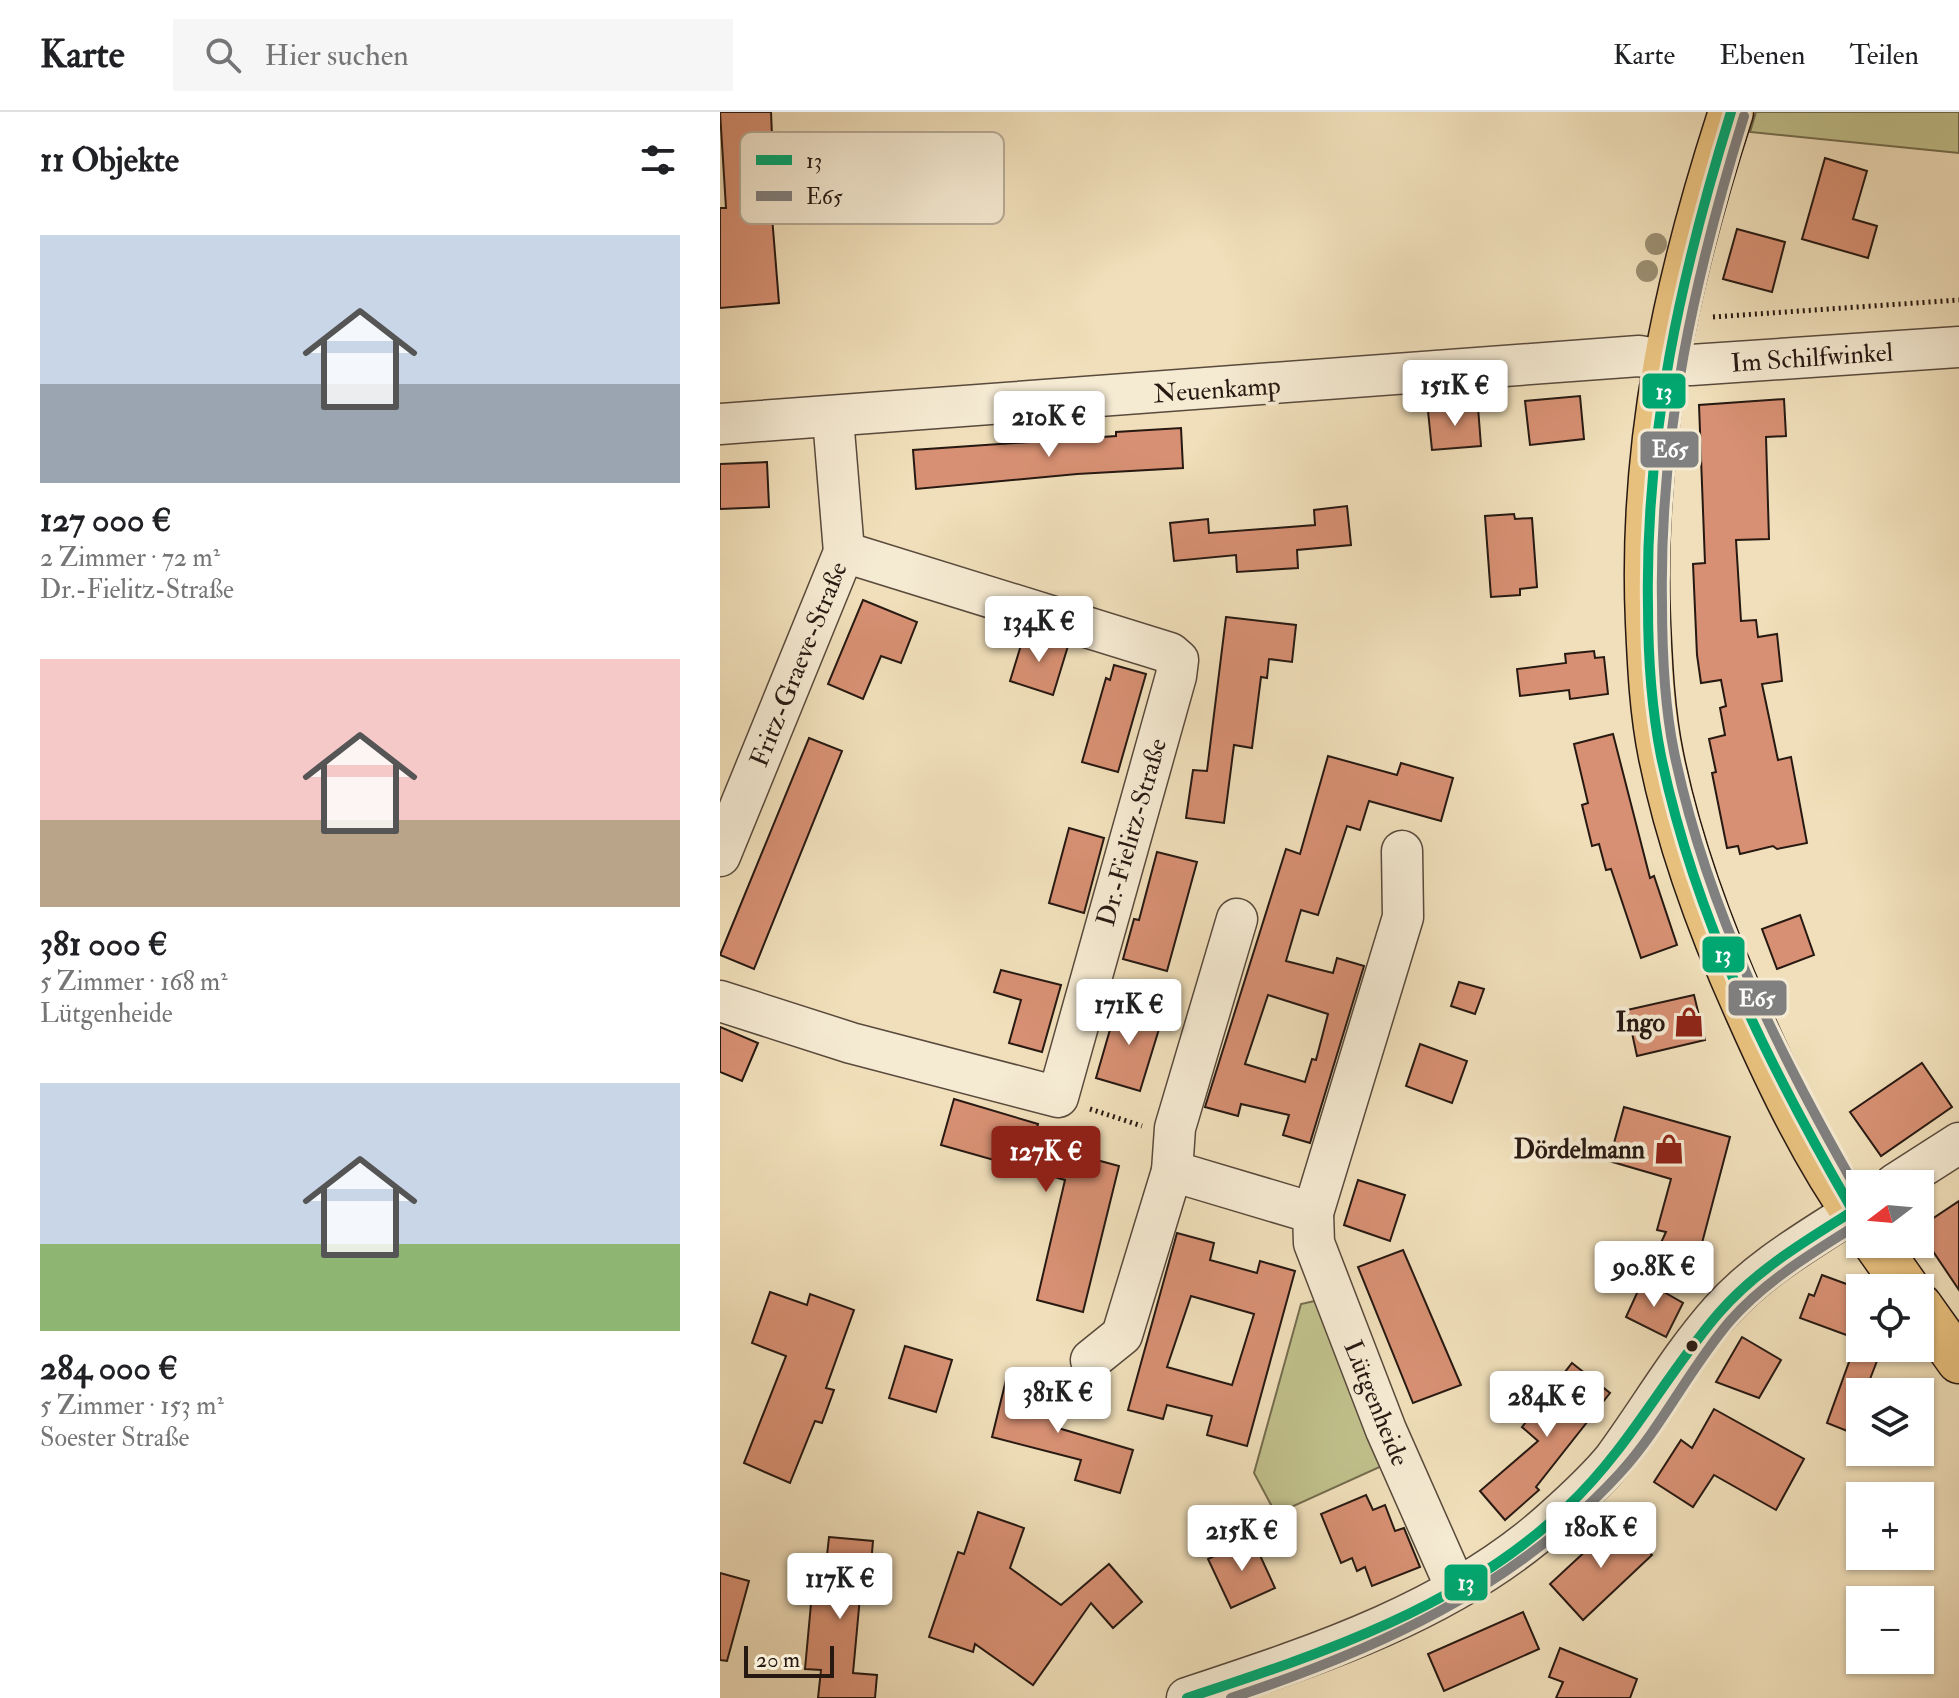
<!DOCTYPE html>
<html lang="de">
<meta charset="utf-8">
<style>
body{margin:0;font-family:"IM FELL Double Pica",serif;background:#f6f6f6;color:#202124;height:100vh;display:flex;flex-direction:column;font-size:30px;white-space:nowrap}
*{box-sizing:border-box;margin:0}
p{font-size:26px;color:#757577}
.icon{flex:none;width:44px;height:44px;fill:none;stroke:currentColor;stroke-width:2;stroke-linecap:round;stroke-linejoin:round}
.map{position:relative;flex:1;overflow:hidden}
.sheet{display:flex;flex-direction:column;background:#fff;width:720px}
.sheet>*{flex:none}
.needle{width:52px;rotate:254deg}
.tools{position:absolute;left:1126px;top:1058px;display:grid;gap:16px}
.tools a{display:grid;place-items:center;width:88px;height:88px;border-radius:0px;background:#fff;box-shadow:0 2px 6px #0004;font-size:40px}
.scale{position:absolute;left:24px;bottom:20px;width:90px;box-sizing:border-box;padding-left:8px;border:4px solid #271912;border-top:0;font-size:22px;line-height:28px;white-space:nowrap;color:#271912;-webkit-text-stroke:6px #f5ead2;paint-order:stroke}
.price{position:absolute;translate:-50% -68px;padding:0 18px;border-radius:8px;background:#fff;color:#222;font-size:26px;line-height:52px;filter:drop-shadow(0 2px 4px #0008)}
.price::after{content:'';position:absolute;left:50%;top:48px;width:24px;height:18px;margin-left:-12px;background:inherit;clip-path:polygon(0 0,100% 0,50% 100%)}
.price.current{background:#8f2418;color:#fff}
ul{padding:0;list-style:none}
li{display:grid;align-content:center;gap:16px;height:424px;padding:0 40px}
li span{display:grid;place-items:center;height:248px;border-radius:0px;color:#555}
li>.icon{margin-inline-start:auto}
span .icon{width:144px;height:144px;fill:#fffc;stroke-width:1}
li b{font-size:34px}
h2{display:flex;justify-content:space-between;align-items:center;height:96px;padding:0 40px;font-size:34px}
header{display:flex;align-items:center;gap:48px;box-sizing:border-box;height:112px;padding:0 40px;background:#fff;border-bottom:2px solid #e0e0e0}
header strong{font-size:38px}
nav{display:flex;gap:44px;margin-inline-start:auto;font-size:28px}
.search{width:560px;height:72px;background:#f6f6f6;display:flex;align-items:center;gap:20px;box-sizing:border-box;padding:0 28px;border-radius:0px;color:#757577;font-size:30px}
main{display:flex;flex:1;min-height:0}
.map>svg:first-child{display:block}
.green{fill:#c0c08b;stroke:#746c4e;stroke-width:2}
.building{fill:#d79073;stroke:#271912;stroke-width:2;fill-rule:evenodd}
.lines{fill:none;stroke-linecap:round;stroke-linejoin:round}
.minor-casing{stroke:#594a3c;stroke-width:43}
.major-casing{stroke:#271912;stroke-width:47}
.path{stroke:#271912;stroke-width:5;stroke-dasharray:2 4;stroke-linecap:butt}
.minor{stroke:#f5ead2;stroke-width:40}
.major{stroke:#e8c07d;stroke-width:44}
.bus-1-casing{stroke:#f5ead2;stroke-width:16}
.bus-2-casing{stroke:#f5ead2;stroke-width:16}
.bus-1{stroke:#00a770;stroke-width:10}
.bus-2{stroke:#808080;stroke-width:10}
.tree{fill:#9b8e71}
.bus-dot{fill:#271912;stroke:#f5ead2;stroke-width:3}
.labels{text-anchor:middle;stroke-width:8;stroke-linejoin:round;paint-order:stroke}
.street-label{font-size:26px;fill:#271912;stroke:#f5ead2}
.poi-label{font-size:26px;font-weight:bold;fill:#271912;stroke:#f5ead2;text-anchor:end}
.key{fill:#f5ead2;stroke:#b7ab98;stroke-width:2}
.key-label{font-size:22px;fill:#271912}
.line-badge{stroke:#f5ead2;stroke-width:3}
.badge-label{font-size:22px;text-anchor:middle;font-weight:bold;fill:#fff}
</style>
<header>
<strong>Karte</strong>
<div class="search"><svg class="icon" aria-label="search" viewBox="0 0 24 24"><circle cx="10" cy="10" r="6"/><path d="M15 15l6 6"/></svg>Hier suchen</div>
<nav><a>Karte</a><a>Ebenen</a><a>Teilen</a></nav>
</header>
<main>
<section class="sheet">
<h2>11 Objekte<svg class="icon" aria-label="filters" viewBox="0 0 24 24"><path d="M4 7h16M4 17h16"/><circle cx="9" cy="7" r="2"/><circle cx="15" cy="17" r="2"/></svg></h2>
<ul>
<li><span style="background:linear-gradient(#c9d6e8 60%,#9aa5b1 0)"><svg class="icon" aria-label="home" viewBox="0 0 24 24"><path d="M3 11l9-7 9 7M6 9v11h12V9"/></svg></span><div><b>127 000 €</b><p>2 Zimmer · 72 m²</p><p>Dr.-Fielitz-Straße</p></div></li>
<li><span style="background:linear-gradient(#f6c9c9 65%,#b9a48a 0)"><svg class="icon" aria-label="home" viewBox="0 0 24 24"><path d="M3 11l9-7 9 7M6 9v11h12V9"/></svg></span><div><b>381 000 €</b><p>5 Zimmer · 168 m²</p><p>Lütgenheide</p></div></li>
<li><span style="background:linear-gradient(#c9d6e8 65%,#8fb573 0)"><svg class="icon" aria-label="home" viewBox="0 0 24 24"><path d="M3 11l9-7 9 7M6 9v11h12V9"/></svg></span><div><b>284 000 €</b><p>5 Zimmer · 153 m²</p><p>Soester Straße</p></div></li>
</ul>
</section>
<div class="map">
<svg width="1239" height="1586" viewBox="0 0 1239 1586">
<rect width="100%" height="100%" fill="#f0dfba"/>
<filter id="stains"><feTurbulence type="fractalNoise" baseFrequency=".0025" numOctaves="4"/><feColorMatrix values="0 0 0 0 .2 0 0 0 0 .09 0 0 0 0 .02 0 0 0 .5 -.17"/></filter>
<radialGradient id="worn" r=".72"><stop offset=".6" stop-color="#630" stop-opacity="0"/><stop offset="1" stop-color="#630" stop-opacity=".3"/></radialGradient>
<g class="green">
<path d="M 1036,0 L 1239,0 L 1239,41 L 1030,20 Z"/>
<path d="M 599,1188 L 664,1353 L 556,1402 L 534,1361 L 581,1192 Z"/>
</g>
<g class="building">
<path d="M 0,0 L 51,0 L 52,24 L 32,25 L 35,93 L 51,92 L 59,191 L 0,196 L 0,96 L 6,96 Z"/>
<path d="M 1105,46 L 1147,59 L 1133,107 L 1157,114 L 1148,146 L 1082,127 Z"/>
<path d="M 1017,117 L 1065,130 L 1052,180 L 1003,167 Z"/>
<path d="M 860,284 L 864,327 L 810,333 L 805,289 Z"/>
<path d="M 1064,287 L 1066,324 L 1046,325 L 1049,427 L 1016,428 L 1021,509 L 1036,508 L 1038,525 L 1057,522 L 1062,569 L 1042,572 L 1058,648 L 1071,645 L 1087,731 L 1057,737 L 1053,734 L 1020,742 L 1018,734 L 1007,736 L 992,661 L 996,660 L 989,627 L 1005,623 L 1000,596 L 1006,594 L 1001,568 L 981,571 L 977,543 L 973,452 L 985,451 L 979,293 Z"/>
<path d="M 758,295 L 761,334 L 712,338 L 708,299 Z"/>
<path d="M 461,316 L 463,356 L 357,362 L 196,377 L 193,338 L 396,324 L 396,320 Z"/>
<path d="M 47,350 L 49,395 L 0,397 L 0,352 Z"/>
<path d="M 627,394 L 631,433 L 577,438 L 578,456 L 517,460 L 516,443 L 454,449 L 450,411 L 488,407 L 489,421 L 595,413 L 594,398 Z"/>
<path d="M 794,402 L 795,407 L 812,406 L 817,475 L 800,477 L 800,483 L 771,485 L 765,404 Z"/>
<path d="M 143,488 L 197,510 L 181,551 L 161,544 L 143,587 L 108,572 Z"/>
<path d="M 506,505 L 576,513 L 572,550 L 549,547 L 547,566 L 541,565 L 532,636 L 514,633 L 504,711 L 466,706 L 473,658 L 487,659 Z"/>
<path d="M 305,520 L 348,534 L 333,583 L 290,569 Z"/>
<path d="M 874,539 L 875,546 L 884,545 L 888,582 L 850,587 L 849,578 L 800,584 L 797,557 L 846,551 L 845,542 Z"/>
<path d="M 394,553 L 426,562 L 398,660 L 362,650 L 386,566 L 390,568 Z"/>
<path d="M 893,622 L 930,766 L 934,764 L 957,833 L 921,846 L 891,757 L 886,758 L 879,732 L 872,734 L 862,693 L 868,691 L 854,632 Z"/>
<path d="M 89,626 L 122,639 L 34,857 L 0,843 Z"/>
<path d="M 608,644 L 677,663 L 681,651 L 733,666 L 721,709 L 649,689 L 640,718 L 627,714 L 598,803 L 581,798 L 566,849 L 613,861 L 617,846 L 644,854 L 590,1031 L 563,1023 L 569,1003 L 521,992 L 518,1004 L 485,995 L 566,737 L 580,742 ZM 548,883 L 608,902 L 596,948 L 592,947 L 585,970 L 525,952 Z"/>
<path d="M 349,716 L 384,726 L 364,801 L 329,791 Z"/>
<path d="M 437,740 L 477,750 L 447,859 L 403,847 L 414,807 L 419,808 Z"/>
<path d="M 1080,803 L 1094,843 L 1057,857 L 1042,817 Z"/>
<path d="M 281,858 L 341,873 L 322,940 L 289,931 L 301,888 L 274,880 Z"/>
<path d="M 739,870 L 764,877 L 755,902 L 731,894 Z"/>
<path d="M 974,883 L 985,928 L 917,944 L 907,898 Z"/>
<path d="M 398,890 L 443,904 L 420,979 L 376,966 Z"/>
<path d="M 0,915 L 38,931 L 22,969 L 0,960 Z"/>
<path d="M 700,932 L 747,949 L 732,991 L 686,974 Z"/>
<path d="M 1202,951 L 1232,995 L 1161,1044 L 1130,1000 Z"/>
<path d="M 234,987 L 318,1012 L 313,1031 L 399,1054 L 363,1200 L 317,1188 L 345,1068 L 221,1033 Z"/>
<path d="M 904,995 L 1010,1025 L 973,1165 L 932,1150 L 946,1120 L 937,1118 L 951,1067 L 889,1049 Z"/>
<path d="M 638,1068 L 685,1083 L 670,1129 L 624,1113 Z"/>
<path d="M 1239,1089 L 1239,1178 L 1200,1120 L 1200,1115 Z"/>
<path d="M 457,1121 L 494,1131 L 490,1148 L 537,1161 L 540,1149 L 575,1159 L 527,1334 L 487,1323 L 492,1304 L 447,1293 L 443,1307 L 408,1298 ZM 471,1184 L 534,1202 L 512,1273 L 447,1255 Z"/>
<path d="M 683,1138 L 741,1273 L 693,1291 L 638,1155 Z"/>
<path d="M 1102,1163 L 1140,1177 L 1140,1228 L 1080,1206 L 1089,1182 L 1094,1184 Z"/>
<path d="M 923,1168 L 963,1191 L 946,1225 L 906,1205 Z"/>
<path d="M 50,1180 L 87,1193 L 90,1182 L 134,1198 L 106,1276 L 114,1278 L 102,1311 L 95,1309 L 70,1371 L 24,1351 L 66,1244 L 32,1231 Z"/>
<path d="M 1022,1225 L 1061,1248 L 1039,1286 L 996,1270 Z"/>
<path d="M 1137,1228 L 1140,1236 L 1162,1236 L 1145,1280 L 1140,1280 L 1140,1324 L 1107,1311 Z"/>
<path d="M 185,1234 L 232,1248 L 216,1300 L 169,1286 Z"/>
<path d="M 852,1251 L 890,1281 L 816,1375 L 819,1378 L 785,1408 L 760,1379 L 818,1329 L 802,1315 Z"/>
<path d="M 286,1268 L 347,1284 L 338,1316 L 413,1338 L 400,1381 L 355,1368 L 361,1348 L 272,1325 Z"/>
<path d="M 994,1297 L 1084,1347 L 1056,1398 L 994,1363 L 973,1395 L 934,1370 L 961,1328 L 972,1336 Z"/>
<path d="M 646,1383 L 653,1398 L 665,1393 L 675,1419 L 684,1416 L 700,1455 L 652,1474 L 645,1455 L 637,1459 L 632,1446 L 621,1451 L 601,1402 Z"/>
<path d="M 258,1400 L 304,1416 L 290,1456 L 341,1493 L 389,1452 L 422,1490 L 393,1516 L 371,1491 L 313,1573 L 255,1532 L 253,1540 L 209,1525 L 238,1440 L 244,1442 Z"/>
<path d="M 899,1408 L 932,1443 L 863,1508 L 830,1472 Z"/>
<path d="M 109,1425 L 153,1429 L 149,1475 L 141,1474 L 133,1561 L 157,1563 L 155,1586 L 98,1586 L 101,1558 L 85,1557 L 93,1470 L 104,1471 Z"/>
<path d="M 532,1426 L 555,1476 L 511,1496 L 488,1447 Z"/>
<path d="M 0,1461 L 29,1469 L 7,1549 L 0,1548 Z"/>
<path d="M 803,1500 L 819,1537 L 724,1579 L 708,1542 Z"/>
<path d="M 840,1536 L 917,1567 L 910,1586 L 836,1586 L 843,1570 L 829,1565 Z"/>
</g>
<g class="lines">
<g class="minor-casing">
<g id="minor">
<path d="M 0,312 L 919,244 L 971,253 L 1239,235"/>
<path d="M 0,744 L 124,440 L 113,306"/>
<path d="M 517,807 L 455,1016 L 452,1059 L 593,1101 L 594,1131 L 666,1318 L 736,1476"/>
<path d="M 0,889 L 131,931 L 338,985 L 456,564 L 458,548 L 450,541 L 124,440"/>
<path d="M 1175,1072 L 1239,1031"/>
<path d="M 593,1101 L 683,805 L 682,739"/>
<path d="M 371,1248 L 402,1223 L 452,1059"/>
<path d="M 467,1586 C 594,1544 733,1499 834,1407 C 854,1389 877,1368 894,1347 C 930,1298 960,1245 1000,1200 C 1040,1155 1091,1127 1140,1095"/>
</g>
</g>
<g class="major-casing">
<g id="major">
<path d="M 1011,0 C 956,169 920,333 928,511 C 930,555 932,600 941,644 C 959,733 991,819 1028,901 C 1060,973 1095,1046 1140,1109"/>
<path d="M 1156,1132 L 1187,1176"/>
<path d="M 1200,1194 L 1239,1249"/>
</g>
</g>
<g class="path">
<path d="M 993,205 L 1239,188"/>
<path d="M 370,997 L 422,1014"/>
</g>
<use href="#minor" class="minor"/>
<use href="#major" class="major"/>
<g class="bus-1-casing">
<g id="bus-1">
<path d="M 1011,0 C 961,162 925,323 928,493 C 928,543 931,594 941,644 C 975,807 1050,956 1133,1099"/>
<path d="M 467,1586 C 601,1542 746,1494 849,1393 C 909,1336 945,1264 998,1202 C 1036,1158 1085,1129 1133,1099"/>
</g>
</g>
<g class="bus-2-casing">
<g id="bus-2">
<path d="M 1024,4 C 975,163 939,322 942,490 C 942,540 944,591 954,640 C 987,798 1060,944 1140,1083"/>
<path d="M 511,1586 C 656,1538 795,1476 900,1361 C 942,1315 969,1257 1010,1209 C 1046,1168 1094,1140 1140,1111"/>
</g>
</g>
<use href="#bus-1" class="bus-1"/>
<use href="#bus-2" class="bus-2"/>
</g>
<g class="tree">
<circle cx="936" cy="132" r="11"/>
<circle cx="927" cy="159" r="11"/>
</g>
<defs>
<g id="shop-bare" transform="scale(2.4)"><path d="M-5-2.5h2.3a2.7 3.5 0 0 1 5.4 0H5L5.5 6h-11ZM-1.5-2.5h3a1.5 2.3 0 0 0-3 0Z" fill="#8f2418" stroke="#f5ead2" stroke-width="2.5" paint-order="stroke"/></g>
</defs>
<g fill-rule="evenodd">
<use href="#shop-bare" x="969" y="910"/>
<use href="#shop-bare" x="949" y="1037"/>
</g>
<circle class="bus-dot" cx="972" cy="1234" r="7"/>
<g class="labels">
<g class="street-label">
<text transform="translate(1092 245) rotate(-4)" y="9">Im Schilfwinkel</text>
<text transform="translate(497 277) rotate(-4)" y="9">Neuenkamp</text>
<text transform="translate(78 552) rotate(-68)" y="9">Fritz-Graeve-Straße</text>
<text transform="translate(411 720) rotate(-74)" y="9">Dr.-Fielitz-Straße</text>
<text transform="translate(657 1291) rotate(68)" y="9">Lütgenheide</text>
</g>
<g class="poi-label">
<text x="945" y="919">Ingo</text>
<text x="925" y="1046">Dördelmann</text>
</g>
</g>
<rect x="20" y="20" width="264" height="92" rx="12" class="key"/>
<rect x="36" y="43" width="36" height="10" fill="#00a770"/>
<rect x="36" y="79" width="36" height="10" fill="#808080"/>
<g class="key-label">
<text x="86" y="56">13</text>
<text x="86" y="92">E65</text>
</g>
<g class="line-badge">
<rect x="921" y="260" width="46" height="38" rx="8" fill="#00a770"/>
<rect x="919" y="318" width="61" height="39" rx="8" fill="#808080"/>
<rect x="981" y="823" width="45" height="39" rx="8" fill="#00a770"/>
<rect x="1007" y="867" width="61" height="38" rx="8" fill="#808080"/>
<rect x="723" y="1451" width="46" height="39" rx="8" fill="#00a770"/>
</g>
<g class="badge-label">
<text x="944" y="287">13</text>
<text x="950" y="345">E65</text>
<text x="1003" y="850">13</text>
<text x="1037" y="894">E65</text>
<text x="746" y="1478">13</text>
</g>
<rect width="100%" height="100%" filter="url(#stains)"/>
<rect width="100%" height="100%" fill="url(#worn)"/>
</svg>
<div class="tools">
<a><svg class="needle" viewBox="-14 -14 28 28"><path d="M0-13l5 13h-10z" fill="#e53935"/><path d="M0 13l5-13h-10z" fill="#757577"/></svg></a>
<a><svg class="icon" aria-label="locate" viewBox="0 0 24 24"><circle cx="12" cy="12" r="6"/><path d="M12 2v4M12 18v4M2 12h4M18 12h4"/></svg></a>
<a><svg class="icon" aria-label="layers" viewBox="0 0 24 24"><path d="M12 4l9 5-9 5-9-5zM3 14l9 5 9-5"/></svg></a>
<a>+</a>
<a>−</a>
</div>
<div class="scale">20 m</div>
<b class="price" style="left:735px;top:316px">151K €</b>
<b class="price" style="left:329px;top:347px">210K €</b>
<b class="price" style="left:319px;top:552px">134K €</b>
<b class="price" style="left:409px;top:935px">171K €</b>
<b class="price current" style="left:326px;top:1082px">127K €</b>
<b class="price" style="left:934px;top:1197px">90.8K €</b>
<b class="price" style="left:338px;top:1323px">381K €</b>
<b class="price" style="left:827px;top:1327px">284K €</b>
<b class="price" style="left:881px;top:1458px">180K €</b>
<b class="price" style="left:522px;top:1461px">215K €</b>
<b class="price" style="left:120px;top:1509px">117K €</b>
</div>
</main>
